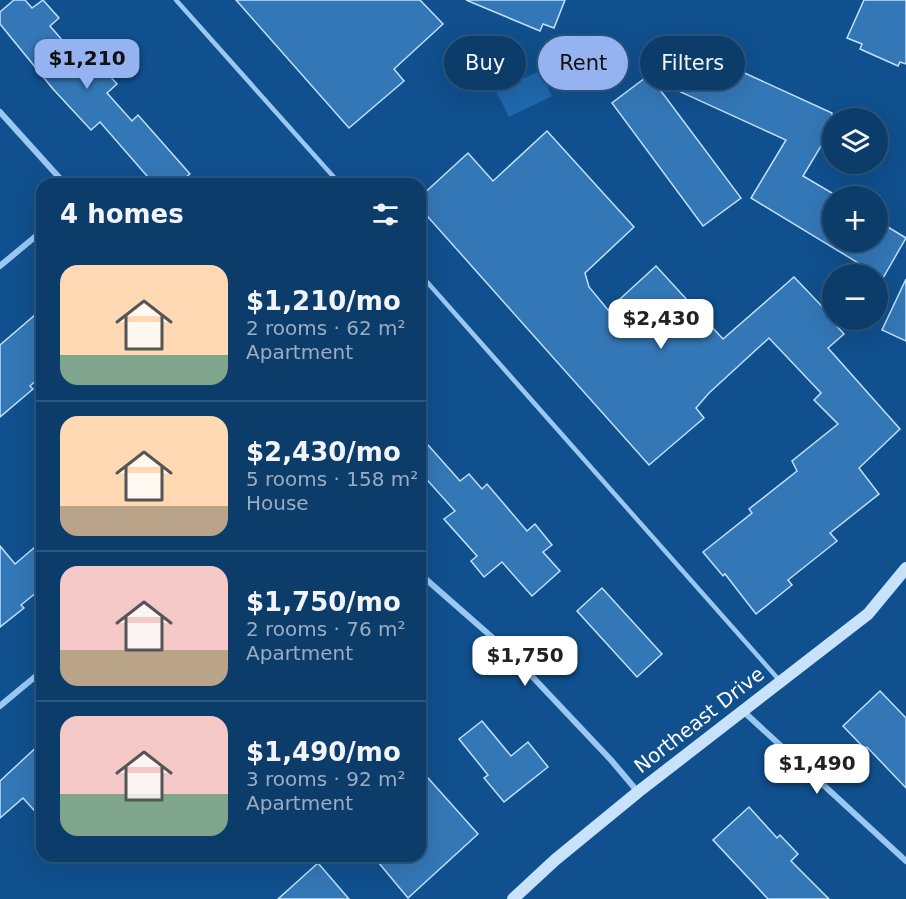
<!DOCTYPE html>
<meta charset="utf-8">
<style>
body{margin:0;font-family:"DejaVu Sans",sans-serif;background:#1a4772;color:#f1f3f6;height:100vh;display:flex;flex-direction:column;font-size:22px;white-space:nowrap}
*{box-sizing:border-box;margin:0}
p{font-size:20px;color:#9aadc1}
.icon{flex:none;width:33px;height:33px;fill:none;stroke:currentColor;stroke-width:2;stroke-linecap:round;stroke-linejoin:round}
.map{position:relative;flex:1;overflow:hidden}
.side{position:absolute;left:36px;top:178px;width:390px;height:684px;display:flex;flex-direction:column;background:#0c3c6a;border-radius:18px;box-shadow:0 6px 24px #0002,0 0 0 2px #2c567e}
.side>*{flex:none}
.top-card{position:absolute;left:444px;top:36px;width:372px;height:54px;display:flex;gap:12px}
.controls{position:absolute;left:822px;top:108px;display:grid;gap:12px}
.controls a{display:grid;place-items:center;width:66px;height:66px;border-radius:50%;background:#0c3c6a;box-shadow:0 6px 24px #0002,0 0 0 2px #2c567e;font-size:30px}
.price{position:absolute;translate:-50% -51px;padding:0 14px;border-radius:12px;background:#fff;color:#222;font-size:20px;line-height:39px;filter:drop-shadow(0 2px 3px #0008)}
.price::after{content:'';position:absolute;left:50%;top:36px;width:18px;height:14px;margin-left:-9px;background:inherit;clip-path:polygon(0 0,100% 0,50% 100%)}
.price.current{background:#95b2f1;color:#111}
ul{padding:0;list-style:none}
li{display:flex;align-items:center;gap:18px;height:150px;padding:0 24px}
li+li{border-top:2px solid #2c567e}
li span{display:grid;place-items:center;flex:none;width:168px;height:120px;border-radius:18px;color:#555}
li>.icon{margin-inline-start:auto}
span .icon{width:72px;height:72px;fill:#fffc;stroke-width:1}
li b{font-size:26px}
h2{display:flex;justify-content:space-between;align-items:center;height:72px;padding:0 24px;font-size:26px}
.tag{padding:0 21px;border-radius:27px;background:#0c3c6a;box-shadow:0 6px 24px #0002,0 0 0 2px #2c567e;font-size:21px;line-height:54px}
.tag.current{background:#95b2f1;color:#111}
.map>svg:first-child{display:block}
.green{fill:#1f68ac}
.building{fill:#3477b6;stroke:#c0e0fd;stroke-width:1.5}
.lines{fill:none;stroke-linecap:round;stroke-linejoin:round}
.lane{stroke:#99c8f2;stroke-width:4.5}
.street{stroke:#99c8f2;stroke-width:6}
.secondary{stroke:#c8e2fc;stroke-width:12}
.labels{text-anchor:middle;stroke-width:4.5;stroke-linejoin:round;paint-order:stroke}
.street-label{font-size:20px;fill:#fff;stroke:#10508e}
</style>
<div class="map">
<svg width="906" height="899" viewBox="0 0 906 899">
<rect width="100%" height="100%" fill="#10508e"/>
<path class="green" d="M 540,71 L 552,96 L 509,117 L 496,91 Z"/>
<g class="building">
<path d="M 14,0 L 25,0 L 32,8 L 43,0 L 59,18 L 50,26 L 82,63 L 88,58 L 97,67 L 99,64 L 117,84 L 107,93 L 132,121 L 138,115 L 190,174 L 177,184 L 154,184 L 100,122 L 91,130 L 53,89 L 0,24 L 0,12 Z"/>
<path d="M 236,0 L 420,0 L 443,24 L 394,69 L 404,81 L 349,128 Z"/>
<path d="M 466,0 L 565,0 L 554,28 L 543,24 L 540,31 Z"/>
<path d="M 864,0 L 906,0 L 906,64 L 900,62 L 898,66 L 860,49 L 862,44 L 847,38 Z"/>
<path d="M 692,49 L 832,113 L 832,151 L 821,146 L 803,176 L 832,193 L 832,242 L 878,242 L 878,233 L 883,224 L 906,238 L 883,278 L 751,198 L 786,140 L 674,89 Z"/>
<path d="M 649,75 L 741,198 L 703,226 L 612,103 Z"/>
<path d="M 547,131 L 634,227 L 585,273 L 589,287 L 608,310 L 656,266 L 723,339 L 794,277 L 835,320 L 833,322 L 844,334 L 828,348 L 900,429 L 859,468 L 879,494 L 830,533 L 837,541 L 788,580 L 792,585 L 756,614 L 725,574 L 723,576 L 703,552 L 752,513 L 749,509 L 797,471 L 792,461 L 838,424 L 814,400 L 821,393 L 769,338 L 709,393 L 696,408 L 704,418 L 649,465 L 420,208 L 420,197 L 468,153 L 493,181 Z"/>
<path d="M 906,279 L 906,341 L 882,330 Z"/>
<path d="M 42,309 L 42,375 L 30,386 L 33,389 L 0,417 L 0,345 Z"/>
<path d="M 420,436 L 460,481 L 469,474 L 482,489 L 487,484 L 527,531 L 535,524 L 552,545 L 543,552 L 560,571 L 532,596 L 502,562 L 484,577 L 471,561 L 477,556 L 444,519 L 455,511 L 420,472 Z"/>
<path d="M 42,541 L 42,588 L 21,605 L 24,608 L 0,627 L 0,546 L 15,564 Z"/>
<path d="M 602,588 L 662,654 L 637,677 L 577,611 Z"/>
<path d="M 880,691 L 906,718 L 906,788 L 867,747 L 865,749 L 843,726 Z"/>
<path d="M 482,721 L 511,756 L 528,742 L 548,767 L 504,802 L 484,778 L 488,775 L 459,739 Z"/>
<path d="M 42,742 L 42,819 L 23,798 L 0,818 L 0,781 Z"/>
<path d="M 420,769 L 478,834 L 408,898 L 373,856 L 420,856 Z"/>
<path d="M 749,807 L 777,838 L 780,835 L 798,854 L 791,861 L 829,899 L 768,899 L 713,840 Z"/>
<path d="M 318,863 L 349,899 L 278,899 Z"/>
</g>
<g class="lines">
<g class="lane">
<path d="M 176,0 L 340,184"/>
<path d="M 420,274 L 780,681"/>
</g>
<g class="street">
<path d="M 0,112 L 65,184"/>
<path d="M 0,266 L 42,231"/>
<path d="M 420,348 L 421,347"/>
<path d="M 420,574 L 509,652 L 611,760 L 638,792"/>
<path d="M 0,706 L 42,671"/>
<path d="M 743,711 L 906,861"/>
</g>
<path class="secondary" d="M 513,899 L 555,860 L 638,792 L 868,614 L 906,568"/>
</g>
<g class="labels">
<g class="street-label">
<text transform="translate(699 720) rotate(-38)" y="7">Northeast Drive</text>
</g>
</g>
</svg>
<div class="controls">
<a><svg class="icon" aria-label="layers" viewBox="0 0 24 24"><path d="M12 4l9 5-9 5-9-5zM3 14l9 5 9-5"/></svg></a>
<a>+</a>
<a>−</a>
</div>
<b class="price current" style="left:87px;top:90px">$1,210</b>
<b class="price" style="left:661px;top:350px">$2,430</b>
<b class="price" style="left:525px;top:687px">$1,750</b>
<b class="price" style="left:817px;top:795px">$1,490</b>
<div class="top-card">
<a class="tag">Buy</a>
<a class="tag current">Rent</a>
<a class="tag">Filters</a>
</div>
<section class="side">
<h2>4 homes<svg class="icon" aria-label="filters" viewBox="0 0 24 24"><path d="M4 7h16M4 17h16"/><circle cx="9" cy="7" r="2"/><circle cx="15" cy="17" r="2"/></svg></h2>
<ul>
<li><span style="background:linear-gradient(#ffd9b3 75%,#7fa58c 0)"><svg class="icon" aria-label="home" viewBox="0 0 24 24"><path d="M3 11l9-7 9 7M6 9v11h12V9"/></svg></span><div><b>$1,210/mo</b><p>2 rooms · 62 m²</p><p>Apartment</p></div></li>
<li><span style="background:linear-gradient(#ffd9b3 75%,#b9a48a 0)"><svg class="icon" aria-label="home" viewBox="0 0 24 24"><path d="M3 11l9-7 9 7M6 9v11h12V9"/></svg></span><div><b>$2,430/mo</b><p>5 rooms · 158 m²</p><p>House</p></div></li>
<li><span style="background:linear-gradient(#f6c9c9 70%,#b9a48a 0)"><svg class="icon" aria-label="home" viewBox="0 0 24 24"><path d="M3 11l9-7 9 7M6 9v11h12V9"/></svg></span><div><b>$1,750/mo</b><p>2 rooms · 76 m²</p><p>Apartment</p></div></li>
<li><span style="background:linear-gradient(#f6c9c9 65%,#7fa58c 0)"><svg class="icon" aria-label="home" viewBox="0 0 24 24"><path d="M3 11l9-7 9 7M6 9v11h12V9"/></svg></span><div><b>$1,490/mo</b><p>3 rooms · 92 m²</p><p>Apartment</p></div></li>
</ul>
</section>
</div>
